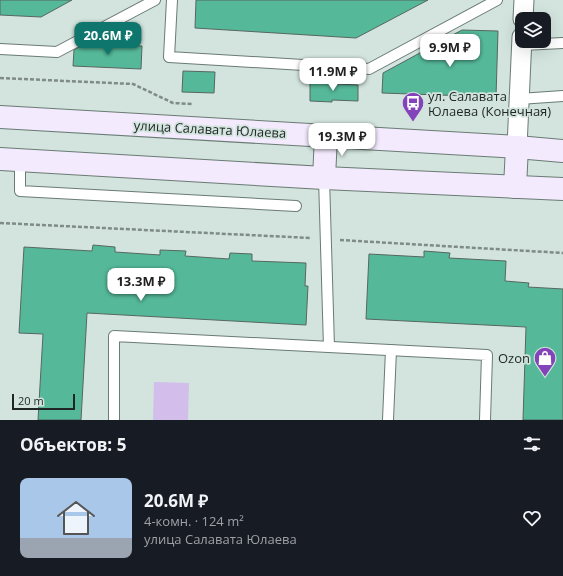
<!DOCTYPE html>
<html lang="ru">
<meta charset="utf-8">
<style>
body{margin:0;font-family:"Open Sans",sans-serif;background:#20242c;color:#f1f3f6;height:100vh;display:flex;flex-direction:column;font-size:15px;white-space:nowrap}
*{box-sizing:border-box;margin:0}
p{font-size:13px;color:#9ea1a6}
.icon{flex:none;width:22px;height:22px;fill:none;stroke:currentColor;stroke-width:2;stroke-linecap:round;stroke-linejoin:round}
.map{position:relative;height:420px;overflow:hidden}
.panel{display:flex;flex-direction:column;background:#171b24;flex:1}
.panel>*{flex:none}
.buttons{position:absolute;left:515px;top:12px;display:grid;gap:8px}
.buttons a{display:grid;place-items:center;width:36px;height:36px;border-radius:8px;background:#171b24;box-shadow:0 4px 16px #0002;font-size:20px}
.scale{position:absolute;left:12px;bottom:10px;width:63px;box-sizing:border-box;padding-left:4px;border:2px solid #1f2624;border-top:0;font-size:11px;line-height:14px;white-space:nowrap;color:#1f2624;-webkit-text-stroke:3px #d2e4dd;paint-order:stroke}
.price{position:absolute;translate:-50% -34px;padding:0 9px;border-radius:8px;background:#fff;color:#222;font-size:13px;line-height:26px;filter:drop-shadow(0 1px 2px #0008)}
.price::after{content:'';position:absolute;left:50%;top:24px;width:12px;height:9px;margin-left:-6px;background:inherit;clip-path:polygon(0 0,100% 0,50% 100%)}
.price.active{background:#0f766e;color:#fff}
ul{padding:0;list-style:none}
li{display:flex;align-items:center;gap:12px;height:100px;padding:0 20px}
li span{display:grid;place-items:center;flex:none;width:112px;height:80px;border-radius:8px;color:#555}
li>.icon{margin-inline-start:auto}
span .icon{width:48px;height:48px;fill:#fffc;stroke-width:1}
li b{font-size:17px}
h2{display:flex;justify-content:space-between;align-items:center;height:48px;padding:0 20px;font-size:17px}
.map>svg:first-child{display:block}
.green{fill:#d2bdeb}
.building{fill:#55b999;stroke:#566760}
.lines{fill:none;stroke-linecap:round;stroke-linejoin:round}
.lane-casing{stroke:#6a7a74;stroke-width:12}
.street-casing{stroke:#6a7a74;stroke-width:21}
.secondary-casing{stroke:#6a7a74;stroke-width:24}
.path{stroke:#7e8b87;stroke-width:2.5;stroke-dasharray:4 2;stroke-linecap:butt}
.lane{stroke:#fff;stroke-width:10}
.street{stroke:#fff;stroke-width:19}
.secondary{stroke:#f3eafd;stroke-width:22}
.labels{text-anchor:middle;stroke-width:3.5;stroke-linejoin:round;paint-order:stroke}
.poi-label{font-size:13px;fill:#1f2624;stroke:#d2e4dd;text-anchor:start}
.street-label{font-size:13px;fill:#1f2624;stroke:#d2e4dd}
</style>
<div class="map">
<svg width="563" height="420" viewBox="0 0 563 420">
<rect width="100%" height="100%" fill="#d2e4dd"/>
<path class="green" d="M 154,382 L 189,383 L 188,420 L 153,420 Z"/>
<g class="building">
<path d="M 0,0 L 72,0 L 41,17 L 0,15 Z"/>
<path d="M 196,0 L 428,0 L 356,38 L 195,28 Z"/>
<path d="M 462,30 L 498,31 L 496,97 L 382,93 L 383,73 Z"/>
<path d="M 87,43 L 142,46 L 141,69 L 73,66 L 74,50 Z"/>
<path d="M 183,71 L 215,72 L 214,93 L 182,92 Z"/>
<path d="M 310,83 L 358,85 L 358,101 L 332,100 L 332,102 L 310,101 Z"/>
<path d="M 93,245 L 115,247 L 115,252 L 160,255 L 160,250 L 186,251 L 185,256 L 229,259 L 230,253 L 252,254 L 252,261 L 306,263 L 305,286 L 308,286 L 306,325 L 87,313 L 81,420 L 38,420 L 43,334 L 19,333 L 24,247 L 92,251 Z"/>
<path d="M 424,251 L 450,253 L 449,258 L 506,261 L 505,281 L 529,283 L 528,287 L 563,289 L 563,420 L 523,420 L 526,327 L 366,319 L 369,254 L 424,257 Z"/>
</g>
<g class="lines">
<g class="lane-casing">
<g id="lane">
<path d="M 172,0 L 169,57 L 369,69 L 497,0"/>
<path d="M 522,45 L 563,43"/>
<path d="M 0,49 L 57,52 L 155,0"/>
<path d="M 519,99 L 563,96"/>
<path d="M 20,160 L 20,191 L 296,206"/>
<path d="M 324,178 L 329,347"/>
<path d="M 114,420 L 114,336 L 487,355 L 485,420"/>
<path d="M 388,420 L 391,350"/>
</g>
</g>
<g class="street-casing">
<g id="street">
<path d="M 523,19 L 524,0"/>
<path d="M 517,147 L 522,37"/>
</g>
</g>
<g class="secondary-casing">
<g id="secondary">
<path d="M 0,117 L 517,147 L 563,151"/>
<path d="M 0,159 L 324,178 L 563,189"/>
<path d="M 324,178 L 326,136"/>
<path d="M 515,187 L 517,147"/>
</g>
</g>
<g class="path">
<path d="M 0,78 L 133,84 L 173,103 L 192,104"/>
<path d="M 0,223 L 311,238"/>
<path d="M 340,240 L 563,253"/>
</g>
<use href="#lane" class="lane"/>
<use href="#street" class="street"/>
<use href="#secondary" class="secondary"/>
</g>
<defs>
<g id="bus-pin" transform="scale(1.15)"><path d="M0 17L-7.5 6A9.5 9.5 0 1 1 7.5 6Z" fill="#8344b9" stroke="#d2e4dd"/><path d="M-5-6H5V4H4V6H2V4H-2V6H-4V4H-5ZM-3.5-4V0h7V-4ZM-3.5 1.2v1.5H-2V1.2ZM2 1.2v1.5H3.5V1.2Z" fill="#fff"/></g>
<g id="shop-pin" transform="scale(1.15)"><path d="M0 17L-7.5 6A9.5 9.5 0 1 1 7.5 6Z" fill="#8344b9" stroke="#d2e4dd"/><path d="M-5-2.5h2.3a2.7 3.5 0 0 1 5.4 0H5L5.5 6h-11ZM-1.5-2.5h3a1.5 2.3 0 0 0-3 0Z" fill="#fff"/></g>
</defs>
<g fill-rule="evenodd">
<use href="#bus-pin" x="413" y="103"/>
<use href="#shop-pin" x="545" y="358"/>
</g>
<g class="labels">
<g class="poi-label">
<text x="428" y="101">ул. Салавата<tspan x="428" dy="15">Юлаева (Конечная)</tspan></text>
<text x="530" y="363" text-anchor="end">Ozon</text>
</g>
<g class="street-label">
<text transform="translate(210 129) rotate(3)" y="5">улица Салавата Юлаева</text>
</g>
</g>
</svg>
<div class="buttons">
<a><svg class="icon" aria-label="layers" viewBox="0 0 24 24"><path d="M12 4l9 5-9 5-9-5zM3 14l9 5 9-5"/></svg></a>
</div>
<div class="scale">20 m</div>
<b class="price active" style="left:108px;top:56px">20.6M ₽</b>
<b class="price" style="left:450px;top:68px">9.9M ₽</b>
<b class="price" style="left:333px;top:92px">11.9M ₽</b>
<b class="price" style="left:342px;top:157px">19.3M ₽</b>
<b class="price" style="left:141px;top:302px">13.3M ₽</b>
</div>
<section class="panel">
<h2>Объектов: 5<svg class="icon" aria-label="filters" viewBox="0 0 24 24"><path d="M4 7h16M4 17h16"/><circle cx="9" cy="7" r="2"/><circle cx="15" cy="17" r="2"/></svg></h2>
<ul>
<li><span style="background:linear-gradient(#a9c7e8 75%,#9aa5b1 0)"><svg class="icon" aria-label="home" viewBox="0 0 24 24"><path d="M3 11l9-7 9 7M6 9v11h12V9"/></svg></span><div><b>20.6M ₽</b><p>4-комн. · 124 m²</p><p>улица Салавата Юлаева</p></div><svg class="icon" aria-label="heart" viewBox="0 0 24 24"><path d="M12 20l-8-8c-3-5 5-10 8-4 3-6 11-1 8 4z"/></svg></li>
</ul>
</section>
